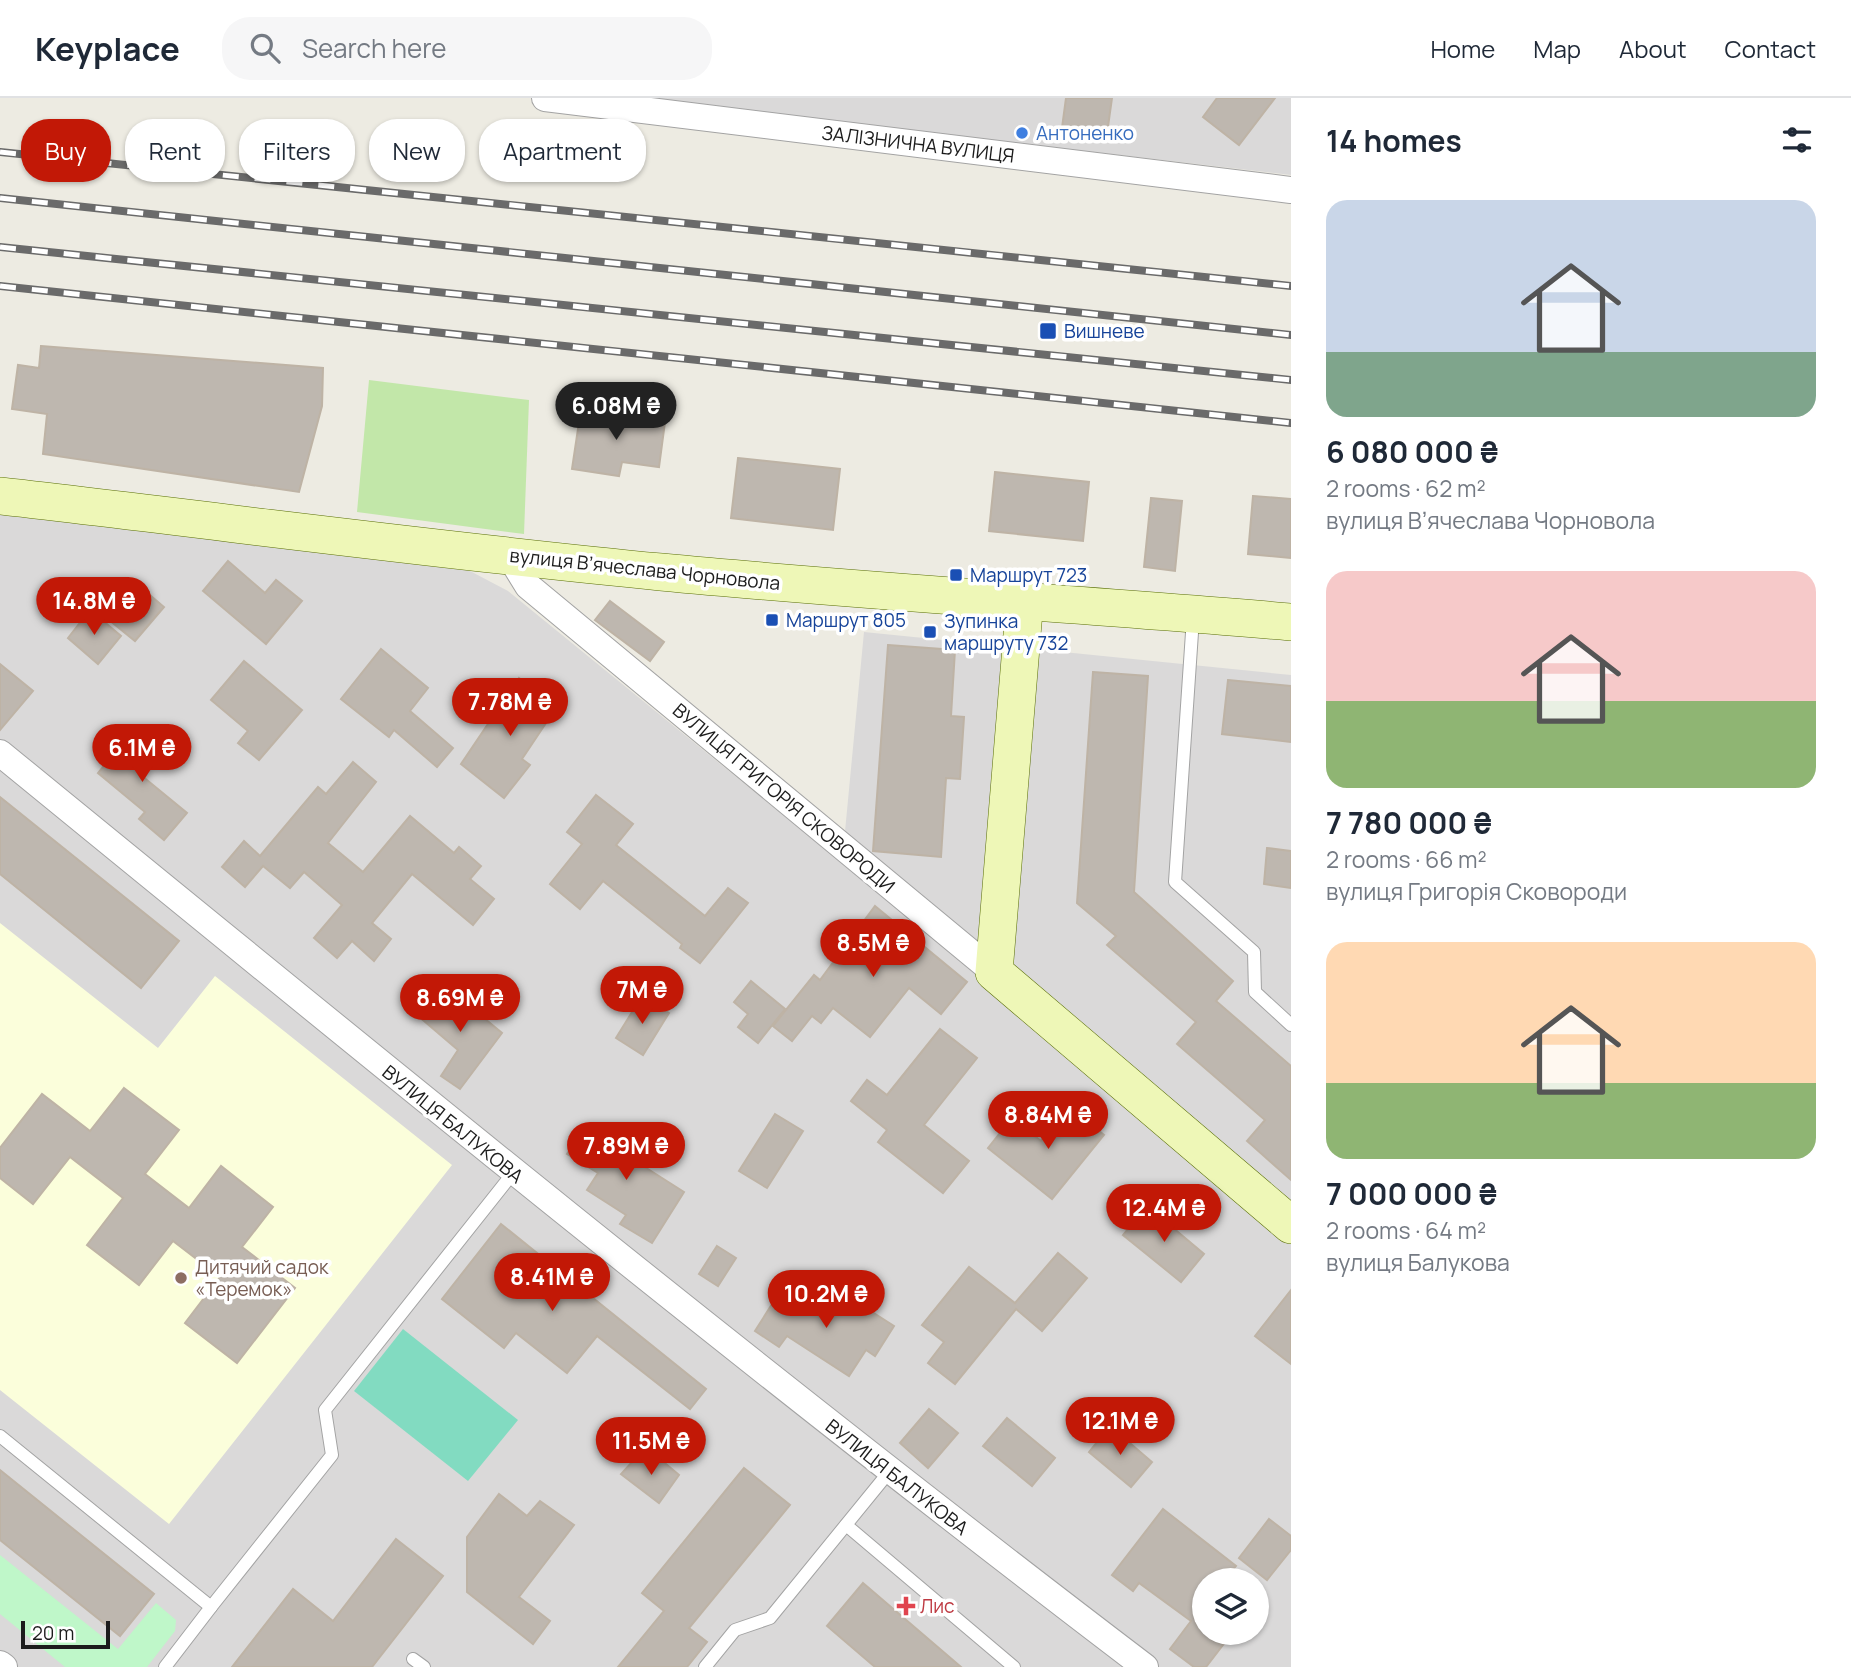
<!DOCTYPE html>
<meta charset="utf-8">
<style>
body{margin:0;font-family:Manrope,sans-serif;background:#f6f6f7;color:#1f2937;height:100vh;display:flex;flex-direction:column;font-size:26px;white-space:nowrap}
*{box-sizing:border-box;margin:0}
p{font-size:23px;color:#747a83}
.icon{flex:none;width:38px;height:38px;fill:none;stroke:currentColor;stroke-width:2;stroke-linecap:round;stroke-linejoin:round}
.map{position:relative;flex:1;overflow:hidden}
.side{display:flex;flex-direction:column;background:#fff;width:560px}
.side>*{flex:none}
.banner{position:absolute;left:21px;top:21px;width:665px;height:63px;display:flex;gap:14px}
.fabs{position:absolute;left:1192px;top:1470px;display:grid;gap:14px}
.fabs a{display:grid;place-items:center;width:77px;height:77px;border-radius:50%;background:#fff;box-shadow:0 2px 5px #0004;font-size:35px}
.scale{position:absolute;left:21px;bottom:18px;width:89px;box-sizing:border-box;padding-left:7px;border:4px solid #1c1c1c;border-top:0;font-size:19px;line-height:24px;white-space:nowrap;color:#1c1c1c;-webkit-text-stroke:5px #fff;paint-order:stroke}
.price{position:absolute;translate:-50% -60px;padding:0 16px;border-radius:24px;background:#c21806;color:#fff;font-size:23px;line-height:46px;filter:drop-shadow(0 2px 4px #0008)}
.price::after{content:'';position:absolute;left:50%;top:42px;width:21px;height:16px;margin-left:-10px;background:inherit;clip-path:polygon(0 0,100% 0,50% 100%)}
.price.on{background:#222;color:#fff}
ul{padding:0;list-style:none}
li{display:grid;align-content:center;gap:14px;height:371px;padding:0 35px}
li span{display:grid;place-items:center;height:217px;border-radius:21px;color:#555}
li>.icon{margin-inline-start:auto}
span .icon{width:126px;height:126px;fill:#fffc;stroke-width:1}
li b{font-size:30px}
h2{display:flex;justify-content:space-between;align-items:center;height:84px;padding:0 35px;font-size:30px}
.pill{padding:0 24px;border-radius:28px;background:#fff;box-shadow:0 2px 5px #0004;font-size:24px;line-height:63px}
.pill.on{background:#c21806;color:#fff}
header{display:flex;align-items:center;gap:42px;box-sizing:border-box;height:98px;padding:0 35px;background:#fff;border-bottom:2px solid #e0e1e3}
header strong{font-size:33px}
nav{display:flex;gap:38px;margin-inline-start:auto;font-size:24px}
.search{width:490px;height:63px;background:#f6f6f7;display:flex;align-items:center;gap:18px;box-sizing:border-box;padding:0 24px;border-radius:28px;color:#747a83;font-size:26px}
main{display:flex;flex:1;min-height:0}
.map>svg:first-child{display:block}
.residential{fill:#dad9d9;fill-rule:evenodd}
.education{fill:#fbfedb}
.grass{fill:#c2e7a9}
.park{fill:#bff7c9}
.pitch{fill:#82dbc1}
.building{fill:#beb7af;stroke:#beb3a5;stroke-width:2}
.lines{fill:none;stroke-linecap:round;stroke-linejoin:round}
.lane-casing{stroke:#a3a3a3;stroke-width:14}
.street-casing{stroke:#a3a3a3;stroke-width:28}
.secondary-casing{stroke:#5a6f08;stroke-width:38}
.lane{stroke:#fff;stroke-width:12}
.street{stroke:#fff;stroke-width:26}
.secondary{stroke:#eef7b7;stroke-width:37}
.rail-casing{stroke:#6a6a6a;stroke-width:8}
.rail{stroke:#fff;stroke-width:5;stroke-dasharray:16;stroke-linecap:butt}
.shop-dot{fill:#3f7fe0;stroke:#fff;stroke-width:2.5}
.transit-dot{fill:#1a4fb4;stroke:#fff;stroke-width:2.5}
.education-dot{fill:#8d6e63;stroke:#fff;stroke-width:2.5}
.health-dot{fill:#e0444e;stroke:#fff;stroke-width:2.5}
.labels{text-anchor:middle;stroke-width:7;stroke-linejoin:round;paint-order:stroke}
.shop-label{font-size:19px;fill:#366cbe;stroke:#fff;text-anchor:start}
.street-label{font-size:19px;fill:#1c1c1c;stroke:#fff}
.transit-label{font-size:19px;fill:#164399;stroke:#fff;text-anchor:start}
.education-label{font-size:19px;fill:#785e54;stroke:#fff;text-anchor:start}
.health-label{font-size:19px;fill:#be3a42;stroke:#fff;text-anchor:start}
</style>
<header>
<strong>Keyplace</strong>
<div class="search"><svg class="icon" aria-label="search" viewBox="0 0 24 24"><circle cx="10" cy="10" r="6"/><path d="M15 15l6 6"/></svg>Search here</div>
<nav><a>Home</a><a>Map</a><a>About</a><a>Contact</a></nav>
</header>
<main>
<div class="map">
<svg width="1291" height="1569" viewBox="0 0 1291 1569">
<rect width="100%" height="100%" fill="#edebe2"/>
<g class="residential">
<path d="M 627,0 L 1291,0 L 1291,77 Z"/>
<path d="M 0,414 L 470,473 L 508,493 L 842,765 L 864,534 L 1291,577 L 1291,1569 L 0,1569 ZM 1204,1482 L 1256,1482 L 1256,1535 L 1204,1535 Z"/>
</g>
<path class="education" d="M 0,825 L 158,950 L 215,878 L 452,1067 L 169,1426 L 0,1292 Z"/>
<path class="grass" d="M 369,282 L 529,302 L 524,436 L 357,414 Z"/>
<path class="park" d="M 0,1457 L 118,1551 L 156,1505 L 176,1522 L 175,1533 L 147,1569 L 65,1569 L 0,1516 Z"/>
<path class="pitch" d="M 403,1231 L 518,1322 L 468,1383 L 354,1293 Z"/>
<g class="building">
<path d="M 1066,0 L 1112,0 L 1107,36 L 1062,30 Z"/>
<path d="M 1217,0 L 1275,0 L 1239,47 L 1203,19 Z"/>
<path d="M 41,248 L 323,270 L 322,308 L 299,394 L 43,356 L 47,316 L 12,311 L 18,267 L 39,270 Z"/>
<path d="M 581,311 L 665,324 L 659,369 L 622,364 L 619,378 L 572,371 Z"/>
<path d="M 738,360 L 840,371 L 833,432 L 731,420 Z"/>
<path d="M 995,374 L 1089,384 L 1083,443 L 989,433 Z"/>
<path d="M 1253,398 L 1291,401 L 1291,460 L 1248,456 Z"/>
<path d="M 1151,400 L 1182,403 L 1175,473 L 1144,469 Z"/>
<path d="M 228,463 L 265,495 L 276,482 L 302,503 L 266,546 L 203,493 Z"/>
<path d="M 137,486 L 164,509 L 135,543 L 108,521 Z"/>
<path d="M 610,503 L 664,544 L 650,563 L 595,522 Z"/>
<path d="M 90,512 L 121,538 L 98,566 L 68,540 Z"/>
<path d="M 888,547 L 955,552 L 951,618 L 964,619 L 960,681 L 946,680 L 941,759 L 873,753 Z"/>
<path d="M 381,551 L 428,590 L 410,613 L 453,650 L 437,669 L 394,632 L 389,639 L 341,601 Z"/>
<path d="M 244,563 L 302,612 L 259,662 L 238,645 L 248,633 L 211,602 Z"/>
<path d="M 0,566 L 33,593 L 0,632 Z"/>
<path d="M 1093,574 L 1148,578 L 1134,794 L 1233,883 L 1216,903 L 1291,968 L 1291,1082 L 1247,1043 L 1265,1022 L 1177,946 L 1196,924 L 1107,847 L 1116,838 L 1077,805 Z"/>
<path d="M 519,580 L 558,607 L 522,661 L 530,667 L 504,700 L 461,666 Z"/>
<path d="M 1228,582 L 1291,588 L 1291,644 L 1222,636 Z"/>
<path d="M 133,632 L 161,656 L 142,678 L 187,715 L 164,742 L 139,721 L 145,714 L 98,675 Z"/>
<path d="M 353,664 L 376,684 L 328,745 L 363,774 L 410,718 L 454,755 L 459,749 L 481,768 L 470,781 L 494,801 L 473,827 L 412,776 L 372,825 L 391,841 L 374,863 L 352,843 L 337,860 L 314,840 L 342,807 L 304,774 L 290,790 L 263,768 L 245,789 L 222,769 L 244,743 L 260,758 L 318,689 L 326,696 Z"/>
<path d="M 596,697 L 633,726 L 616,747 L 705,818 L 728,790 L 748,805 L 700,865 L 680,850 L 682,846 L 603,783 L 580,811 L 550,786 L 582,746 L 567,734 Z"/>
<path d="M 0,699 L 179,843 L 141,890 L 0,776 Z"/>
<path d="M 1267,750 L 1291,753 L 1291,790 L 1264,786 Z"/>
<path d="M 875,808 L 967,884 L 941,916 L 909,890 L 870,939 L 833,910 L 821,925 L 812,918 L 792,943 L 773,928 L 814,877 L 820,882 Z"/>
<path d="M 751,883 L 785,911 L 758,945 L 738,929 L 748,916 L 734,904 Z"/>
<path d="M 444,887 L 502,935 L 460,991 L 441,978 L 458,952 L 418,918 Z"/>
<path d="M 642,898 L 669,915 L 643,957 L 616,940 Z"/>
<path d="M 940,931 L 977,960 L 924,1027 L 969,1063 L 943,1095 L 878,1044 L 887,1032 L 851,1003 L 867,982 L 887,997 Z"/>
<path d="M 124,990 L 179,1032 L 145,1076 L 189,1110 L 221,1068 L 273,1109 L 242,1149 L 295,1190 L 237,1265 L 185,1225 L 220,1179 L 173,1143 L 139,1187 L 87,1147 L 123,1100 L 70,1059 L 33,1106 L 0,1080 L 0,1050 L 42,996 L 90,1033 Z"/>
<path d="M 1069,1009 L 1104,1037 L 1052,1101 L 988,1050 L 1012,1020 L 1041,1043 Z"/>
<path d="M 775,1016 L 803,1033 L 767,1090 L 739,1073 Z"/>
<path d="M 608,1027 L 637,1046 L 629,1059 L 684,1094 L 652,1145 L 620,1126 L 626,1117 L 587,1092 L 598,1075 L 567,1056 L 583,1031 L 599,1041 Z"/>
<path d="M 1147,1108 L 1204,1156 L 1181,1184 L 1123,1137 Z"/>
<path d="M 501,1126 L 706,1291 L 690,1311 L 597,1238 L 567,1275 L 516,1235 L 504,1250 L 442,1201 Z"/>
<path d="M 717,1148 L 736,1160 L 718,1188 L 699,1176 Z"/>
<path d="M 1058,1155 L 1087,1180 L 1042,1233 L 1016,1211 L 955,1286 L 928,1265 L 944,1244 L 922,1227 L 969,1169 L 1015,1205 Z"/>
<path d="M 781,1192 L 823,1219 L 836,1199 L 862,1216 L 866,1210 L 894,1228 L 875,1258 L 866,1252 L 849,1278 L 787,1238 L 779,1249 L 755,1233 Z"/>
<path d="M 1291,1192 L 1291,1266 L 1255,1238 Z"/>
<path d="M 929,1311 L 958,1335 L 928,1370 L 900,1345 Z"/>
<path d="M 1007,1320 L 1055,1360 L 1032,1388 L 983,1348 Z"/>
<path d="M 1110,1328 L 1152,1364 L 1131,1389 L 1089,1354 Z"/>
<path d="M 660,1361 L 679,1377 L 659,1405 L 621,1376 L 633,1363 Z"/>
<path d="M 744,1370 L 790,1407 L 689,1530 L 707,1544 L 687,1569 L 618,1569 L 664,1513 L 642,1495 Z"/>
<path d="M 0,1372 L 154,1496 L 120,1538 L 0,1442 Z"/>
<path d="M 499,1396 L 527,1418 L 540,1403 L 574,1427 L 519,1499 L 550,1523 L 533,1546 L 467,1494 L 467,1439 Z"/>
<path d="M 1163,1411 L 1236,1468 L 1224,1482 L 1204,1482 L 1204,1535 L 1214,1535 L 1226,1543 L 1206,1569 L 1194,1569 L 1170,1551 L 1191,1523 L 1139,1485 L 1133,1493 L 1112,1477 Z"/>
<path d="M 1269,1421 L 1291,1438 L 1291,1452 L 1267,1482 L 1239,1460 Z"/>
<path d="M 396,1441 L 443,1478 L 372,1569 L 232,1569 L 293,1491 L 333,1523 Z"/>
<path d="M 863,1485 L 961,1569 L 875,1569 L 827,1528 Z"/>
</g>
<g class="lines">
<g class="lane-casing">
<g id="lane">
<path d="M 1193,520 L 1175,784 L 1254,854 L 1255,894 L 1291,927"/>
<path d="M 0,1338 L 211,1509 L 165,1569"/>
<path d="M 846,1427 L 1014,1569"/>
<path d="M 211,1509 L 332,1357 L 325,1312 L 513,1075"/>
<path d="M 413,1561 L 424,1569"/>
<path d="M 705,1569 L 735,1532 L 770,1520 L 889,1374"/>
</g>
</g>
<g class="street-casing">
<g id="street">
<path d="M 545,0 L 1291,92"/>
<path d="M 509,457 L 528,488 L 994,874"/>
<path d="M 0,655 C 378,964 756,1273 1145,1569"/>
<path d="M 0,1566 L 4,1569"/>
</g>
</g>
<g class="secondary-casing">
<g id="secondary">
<path d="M 0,398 C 220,423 440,453 661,474 C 871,494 1081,506 1291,524"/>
<path d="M 1025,501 L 994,874 L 1291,1127"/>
</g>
</g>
<use href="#lane" class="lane"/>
<use href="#street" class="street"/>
<use href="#secondary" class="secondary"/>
<g class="rail-casing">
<g id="rail">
<path d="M 0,54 L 1291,188"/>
<path d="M 0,100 L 1291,237"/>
<path d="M 0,149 L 1291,282"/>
<path d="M 0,188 L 1291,325"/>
</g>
</g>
<use href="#rail" class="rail"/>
</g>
<circle class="shop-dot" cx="1022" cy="35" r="7"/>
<g class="transit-dot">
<rect x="1039" y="224" width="18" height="18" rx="3.5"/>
<rect x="949" y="470" width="14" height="14" rx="3.5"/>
<rect x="765" y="515" width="14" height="14" rx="3.5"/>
<rect x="923" y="527" width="14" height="14" rx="3.5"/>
</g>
<circle class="education-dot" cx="181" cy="1180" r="7"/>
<path class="health-dot" d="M902.5 1497.5h7v7h7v7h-7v7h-7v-7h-7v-7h7z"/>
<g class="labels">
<g class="shop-label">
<text x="1036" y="42">Антоненко</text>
</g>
<g class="street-label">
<text transform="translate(918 46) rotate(7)" y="7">ЗАЛІЗНИЧНА ВУЛИЦЯ</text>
<text transform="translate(645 471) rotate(6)" y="7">вулиця Вʼячеслава Чорновола</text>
<text transform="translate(784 700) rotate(40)" y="7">ВУЛИЦЯ ГРИГОРІЯ СКОВОРОДИ</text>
<text transform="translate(453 1026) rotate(39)" y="7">ВУЛИЦЯ БАЛУКОВА</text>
<text transform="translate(897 1379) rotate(38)" y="7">ВУЛИЦЯ БАЛУКОВА</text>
</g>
<g class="transit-label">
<text x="1064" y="240">Вишневе</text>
<text x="970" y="484">Маршрут 723</text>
<text x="786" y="529">Маршрут 805</text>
<text x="944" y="530">Зупинка<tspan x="944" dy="22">маршруту 732</tspan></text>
</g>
<g class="education-label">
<text x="195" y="1176">Дитячий садок<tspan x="195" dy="22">«Теремок»</tspan></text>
</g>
<g class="health-label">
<text x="920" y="1515">Лис</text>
</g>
</g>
</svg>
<div class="fabs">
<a><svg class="icon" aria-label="layers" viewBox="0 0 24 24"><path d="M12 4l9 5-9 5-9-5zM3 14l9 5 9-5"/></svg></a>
</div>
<div class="scale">20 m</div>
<b class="price on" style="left:616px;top:344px">6.08M ₴</b>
<b class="price" style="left:94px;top:539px">14.8M ₴</b>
<b class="price" style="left:510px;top:640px">7.78M ₴</b>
<b class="price" style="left:142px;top:686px">6.1M ₴</b>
<b class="price" style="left:873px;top:881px">8.5M ₴</b>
<b class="price" style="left:642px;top:928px">7M ₴</b>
<b class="price" style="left:460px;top:936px">8.69M ₴</b>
<b class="price" style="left:1048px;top:1053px">8.84M ₴</b>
<b class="price" style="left:626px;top:1084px">7.89M ₴</b>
<b class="price" style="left:1164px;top:1146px">12.4M ₴</b>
<b class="price" style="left:552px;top:1215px">8.41M ₴</b>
<b class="price" style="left:826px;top:1232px">10.2M ₴</b>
<b class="price" style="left:1120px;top:1359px">12.1M ₴</b>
<b class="price" style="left:651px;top:1379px">11.5M ₴</b>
<div class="banner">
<a class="pill on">Buy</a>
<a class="pill">Rent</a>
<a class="pill">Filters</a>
<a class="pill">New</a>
<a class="pill">Apartment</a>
</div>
</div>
<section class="side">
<h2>14 homes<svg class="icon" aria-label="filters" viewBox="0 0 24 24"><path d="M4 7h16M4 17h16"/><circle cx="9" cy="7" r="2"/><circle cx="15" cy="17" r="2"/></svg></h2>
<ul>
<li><span style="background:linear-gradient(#c9d6e8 70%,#7fa58c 0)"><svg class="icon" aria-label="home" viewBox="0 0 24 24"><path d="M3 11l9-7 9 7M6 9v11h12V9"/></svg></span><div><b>6 080 000 ₴</b><p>2 rooms · 62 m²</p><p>вулиця Вʼячеслава Чорновола</p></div></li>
<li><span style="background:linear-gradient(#f6c9c9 60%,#8fb573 0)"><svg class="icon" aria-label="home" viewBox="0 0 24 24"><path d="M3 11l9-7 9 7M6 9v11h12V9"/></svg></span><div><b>7 780 000 ₴</b><p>2 rooms · 66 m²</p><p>вулиця Григорія Сковороди</p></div></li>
<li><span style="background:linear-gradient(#ffd9b3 65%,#8fb573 0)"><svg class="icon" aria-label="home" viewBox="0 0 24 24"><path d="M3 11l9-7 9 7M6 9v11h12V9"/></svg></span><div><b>7 000 000 ₴</b><p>2 rooms · 64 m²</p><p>вулиця Балукова</p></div></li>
</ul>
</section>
</main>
